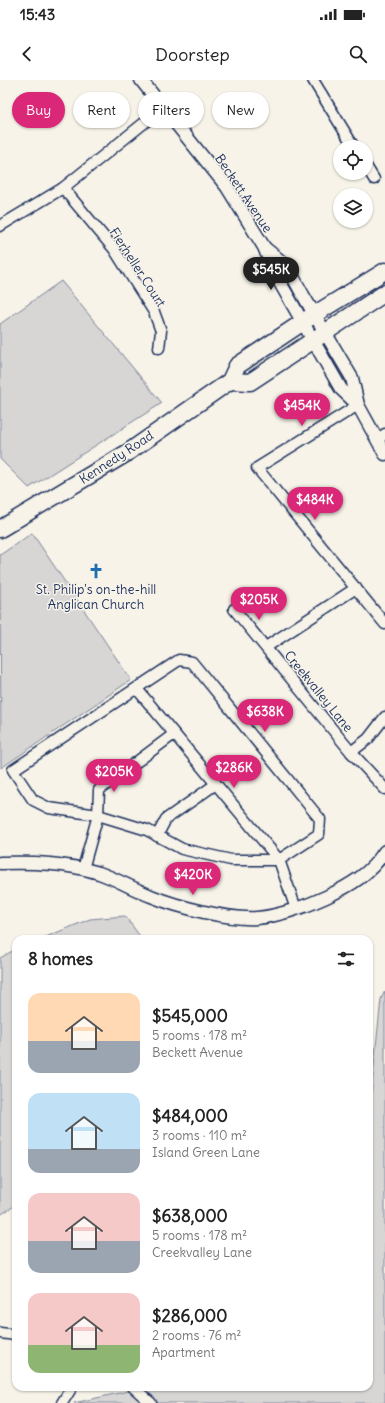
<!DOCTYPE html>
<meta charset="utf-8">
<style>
body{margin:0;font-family:Delius,sans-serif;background:#f6f6f6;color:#222;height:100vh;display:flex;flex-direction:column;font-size:15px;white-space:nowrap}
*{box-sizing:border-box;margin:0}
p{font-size:13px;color:#767676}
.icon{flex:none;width:22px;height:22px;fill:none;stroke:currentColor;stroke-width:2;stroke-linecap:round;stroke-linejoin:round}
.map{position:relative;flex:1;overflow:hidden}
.drawer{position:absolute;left:12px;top:855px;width:361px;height:456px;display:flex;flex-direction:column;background:#fff;border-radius:12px;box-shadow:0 1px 3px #0004}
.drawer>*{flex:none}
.guide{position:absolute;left:12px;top:12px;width:361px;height:36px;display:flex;gap:8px}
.buttons{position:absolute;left:333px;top:60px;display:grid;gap:8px}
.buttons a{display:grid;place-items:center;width:40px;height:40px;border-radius:50%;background:#fff;box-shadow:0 1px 3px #0004;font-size:20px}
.price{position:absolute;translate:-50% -34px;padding:0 9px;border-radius:14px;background:#db2777;color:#fff;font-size:13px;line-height:26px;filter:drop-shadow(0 1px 2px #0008)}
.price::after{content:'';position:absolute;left:50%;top:24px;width:12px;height:9px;margin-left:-6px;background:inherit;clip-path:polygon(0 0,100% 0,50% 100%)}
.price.on{background:#222;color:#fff}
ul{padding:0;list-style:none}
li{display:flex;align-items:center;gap:12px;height:100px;padding:0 16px}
li span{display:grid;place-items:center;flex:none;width:112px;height:80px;border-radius:12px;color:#555}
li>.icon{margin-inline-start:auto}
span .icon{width:48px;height:48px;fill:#fffc;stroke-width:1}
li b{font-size:17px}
h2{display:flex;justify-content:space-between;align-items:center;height:48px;padding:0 16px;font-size:17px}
.chip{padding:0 14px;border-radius:18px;background:#fff;box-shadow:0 1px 3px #0004;font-size:14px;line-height:36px}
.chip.on{background:#db2777;color:#fff}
.status{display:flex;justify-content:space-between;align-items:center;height:28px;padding:0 20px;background:#fff;direction:ltr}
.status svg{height:11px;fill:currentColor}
header{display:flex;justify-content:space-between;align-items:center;height:52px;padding:0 16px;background:#fff;font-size:18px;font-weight:600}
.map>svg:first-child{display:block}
.green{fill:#d7d6d4;stroke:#798299}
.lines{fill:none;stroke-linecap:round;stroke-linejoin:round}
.minor-casing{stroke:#1b2f5e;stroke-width:13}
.tertiary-casing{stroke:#1b2f5e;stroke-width:15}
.primary-casing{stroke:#1b2f5e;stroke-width:19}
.minor{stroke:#f7f3e8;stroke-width:10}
.tertiary{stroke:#f7f3e8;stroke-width:12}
.primary{stroke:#f7f3e8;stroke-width:16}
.labels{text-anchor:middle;stroke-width:3;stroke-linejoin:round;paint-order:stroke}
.street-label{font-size:13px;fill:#1b2f5e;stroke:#f7f3e8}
.poi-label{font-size:13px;fill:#1b2f5e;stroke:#f7f3e8}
</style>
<div class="status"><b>15:43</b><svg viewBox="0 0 49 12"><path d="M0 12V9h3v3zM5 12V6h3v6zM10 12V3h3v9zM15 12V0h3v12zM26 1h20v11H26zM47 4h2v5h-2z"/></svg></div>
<header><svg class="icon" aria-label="back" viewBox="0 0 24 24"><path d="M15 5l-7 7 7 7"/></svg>Doorstep<svg class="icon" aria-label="search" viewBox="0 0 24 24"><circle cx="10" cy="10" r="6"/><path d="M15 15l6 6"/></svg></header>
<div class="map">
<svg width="385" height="1323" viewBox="0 0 385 1323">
<rect width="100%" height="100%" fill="#f7f3e8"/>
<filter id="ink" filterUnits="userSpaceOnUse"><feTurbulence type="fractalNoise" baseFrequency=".025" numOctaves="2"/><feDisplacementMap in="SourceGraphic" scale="8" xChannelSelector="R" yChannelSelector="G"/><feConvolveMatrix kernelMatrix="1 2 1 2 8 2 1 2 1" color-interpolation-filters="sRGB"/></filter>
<g filter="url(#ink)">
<g class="green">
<path d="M 61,201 L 162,323 L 29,408 L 0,379 L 0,244 Z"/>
<path d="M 32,453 L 131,600 L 1,688 L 0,475 Z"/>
<path d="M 125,836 L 142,859 L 41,859 L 90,839 Z"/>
<path d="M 16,869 L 16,1125 L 0,1135 L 0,878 Z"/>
<path d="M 385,911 L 385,1323 L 74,1323 L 146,1307 L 369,1307 L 369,1033 L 381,919 Z"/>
</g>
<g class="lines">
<g class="minor-casing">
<g id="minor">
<path d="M 313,0 L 354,67"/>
<path d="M 366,86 L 374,99"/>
<path d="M 63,108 L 114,169 L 154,232 L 161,251 L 159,268"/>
<path d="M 0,146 L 63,108 L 164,27"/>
<path d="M 358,325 L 257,388 L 385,544"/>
<path d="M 377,360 L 385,354"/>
<path d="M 234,529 L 351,672 L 385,709"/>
<path d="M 266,567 L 356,508"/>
<path d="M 179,580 L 192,582 L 320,739 L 319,754 L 279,780 L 231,780 L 182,769 L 147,750 L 98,735 L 49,728 L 33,720 L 13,690 Z"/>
<path d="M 137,609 L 279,780 L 296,829"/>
<path d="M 351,672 L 368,659 L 385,637"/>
<path d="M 157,756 L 166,739 L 216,704"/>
<path d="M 83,789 L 98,735 L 99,710 L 174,654"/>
<path d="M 0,1253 L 16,1255"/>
<path d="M 133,1307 L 151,1323"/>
<path d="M 62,1323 L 72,1307"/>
</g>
</g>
<g class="tertiary-casing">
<g id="tertiary">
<path d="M 141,0 L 227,107 L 264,167 L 275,194 L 341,309 L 358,325"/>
<path d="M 266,169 L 287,186 L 303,215 L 352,298 L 358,325 L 385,374"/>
<path d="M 0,783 C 34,782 66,783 99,793 C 117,799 133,809 151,816 C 178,827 229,840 257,838 C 279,836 307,826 326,817 C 351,805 370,794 385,771"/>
</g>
</g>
<g class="primary-casing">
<g id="primary">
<path d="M 230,301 L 250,302 L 385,213"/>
<path d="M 0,449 L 127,373 L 230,301 L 237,286 L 315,234 L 385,191"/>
</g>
</g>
<use href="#minor" class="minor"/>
<use href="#tertiary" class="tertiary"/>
<use href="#primary" class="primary"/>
</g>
</g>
<defs>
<g id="church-bare" transform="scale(1.2)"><path d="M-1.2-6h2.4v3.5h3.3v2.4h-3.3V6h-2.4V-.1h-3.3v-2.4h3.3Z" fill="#1f6fb2" stroke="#f7f3e8" stroke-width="2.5" paint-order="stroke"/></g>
</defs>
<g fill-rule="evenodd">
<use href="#church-bare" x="96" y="491"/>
</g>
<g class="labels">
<g class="street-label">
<text transform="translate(244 113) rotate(56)" y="5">Beckett Avenue</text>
<text transform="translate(138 187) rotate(57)" y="5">Fierheller Court</text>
<text transform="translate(116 377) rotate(-33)" y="5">Kennedy Road</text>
<text transform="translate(319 611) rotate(51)" y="5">Creekvalley Lane</text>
</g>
<g class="poi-label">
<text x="96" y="514">St. Philip's on-the-hill<tspan x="96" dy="15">Anglican Church</tspan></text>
</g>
</g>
</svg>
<div class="buttons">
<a><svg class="icon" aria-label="locate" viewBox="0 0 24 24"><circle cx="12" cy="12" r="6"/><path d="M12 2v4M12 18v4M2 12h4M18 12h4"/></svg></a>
<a><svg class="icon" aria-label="layers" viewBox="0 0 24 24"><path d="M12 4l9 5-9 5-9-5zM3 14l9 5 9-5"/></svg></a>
</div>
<b class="price on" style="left:271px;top:211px">$545K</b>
<b class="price" style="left:302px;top:347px">$454K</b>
<b class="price" style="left:315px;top:441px">$484K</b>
<b class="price" style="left:259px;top:541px">$205K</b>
<b class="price" style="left:265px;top:653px">$638K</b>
<b class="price" style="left:234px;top:709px">$286K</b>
<b class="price" style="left:114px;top:713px">$205K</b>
<b class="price" style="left:193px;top:816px">$420K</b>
<div class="guide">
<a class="chip on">Buy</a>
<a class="chip">Rent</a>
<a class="chip">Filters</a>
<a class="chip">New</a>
</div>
<section class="drawer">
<h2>8 homes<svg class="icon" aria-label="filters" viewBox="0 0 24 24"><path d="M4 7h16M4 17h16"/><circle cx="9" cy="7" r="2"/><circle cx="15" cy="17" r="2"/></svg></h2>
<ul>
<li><span style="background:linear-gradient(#ffd9b3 60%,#9aa5b1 0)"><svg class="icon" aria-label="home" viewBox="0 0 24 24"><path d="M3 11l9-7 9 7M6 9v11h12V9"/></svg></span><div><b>$545,000</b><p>5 rooms · 178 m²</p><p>Beckett Avenue</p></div></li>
<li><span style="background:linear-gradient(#bfe0f5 70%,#9aa5b1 0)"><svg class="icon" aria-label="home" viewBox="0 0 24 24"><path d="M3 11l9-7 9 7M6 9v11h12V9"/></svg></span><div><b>$484,000</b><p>3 rooms · 110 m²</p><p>Island Green Lane</p></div></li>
<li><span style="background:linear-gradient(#f6c9c9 60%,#9aa5b1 0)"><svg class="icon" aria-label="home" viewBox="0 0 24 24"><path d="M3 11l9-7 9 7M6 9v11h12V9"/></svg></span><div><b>$638,000</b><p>5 rooms · 178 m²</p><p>Creekvalley Lane</p></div></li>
<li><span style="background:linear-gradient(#f6c9c9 65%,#8fb573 0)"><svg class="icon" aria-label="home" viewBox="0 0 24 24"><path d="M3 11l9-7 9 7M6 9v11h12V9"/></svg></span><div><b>$286,000</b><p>2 rooms · 76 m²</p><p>Apartment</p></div></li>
</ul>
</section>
</div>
